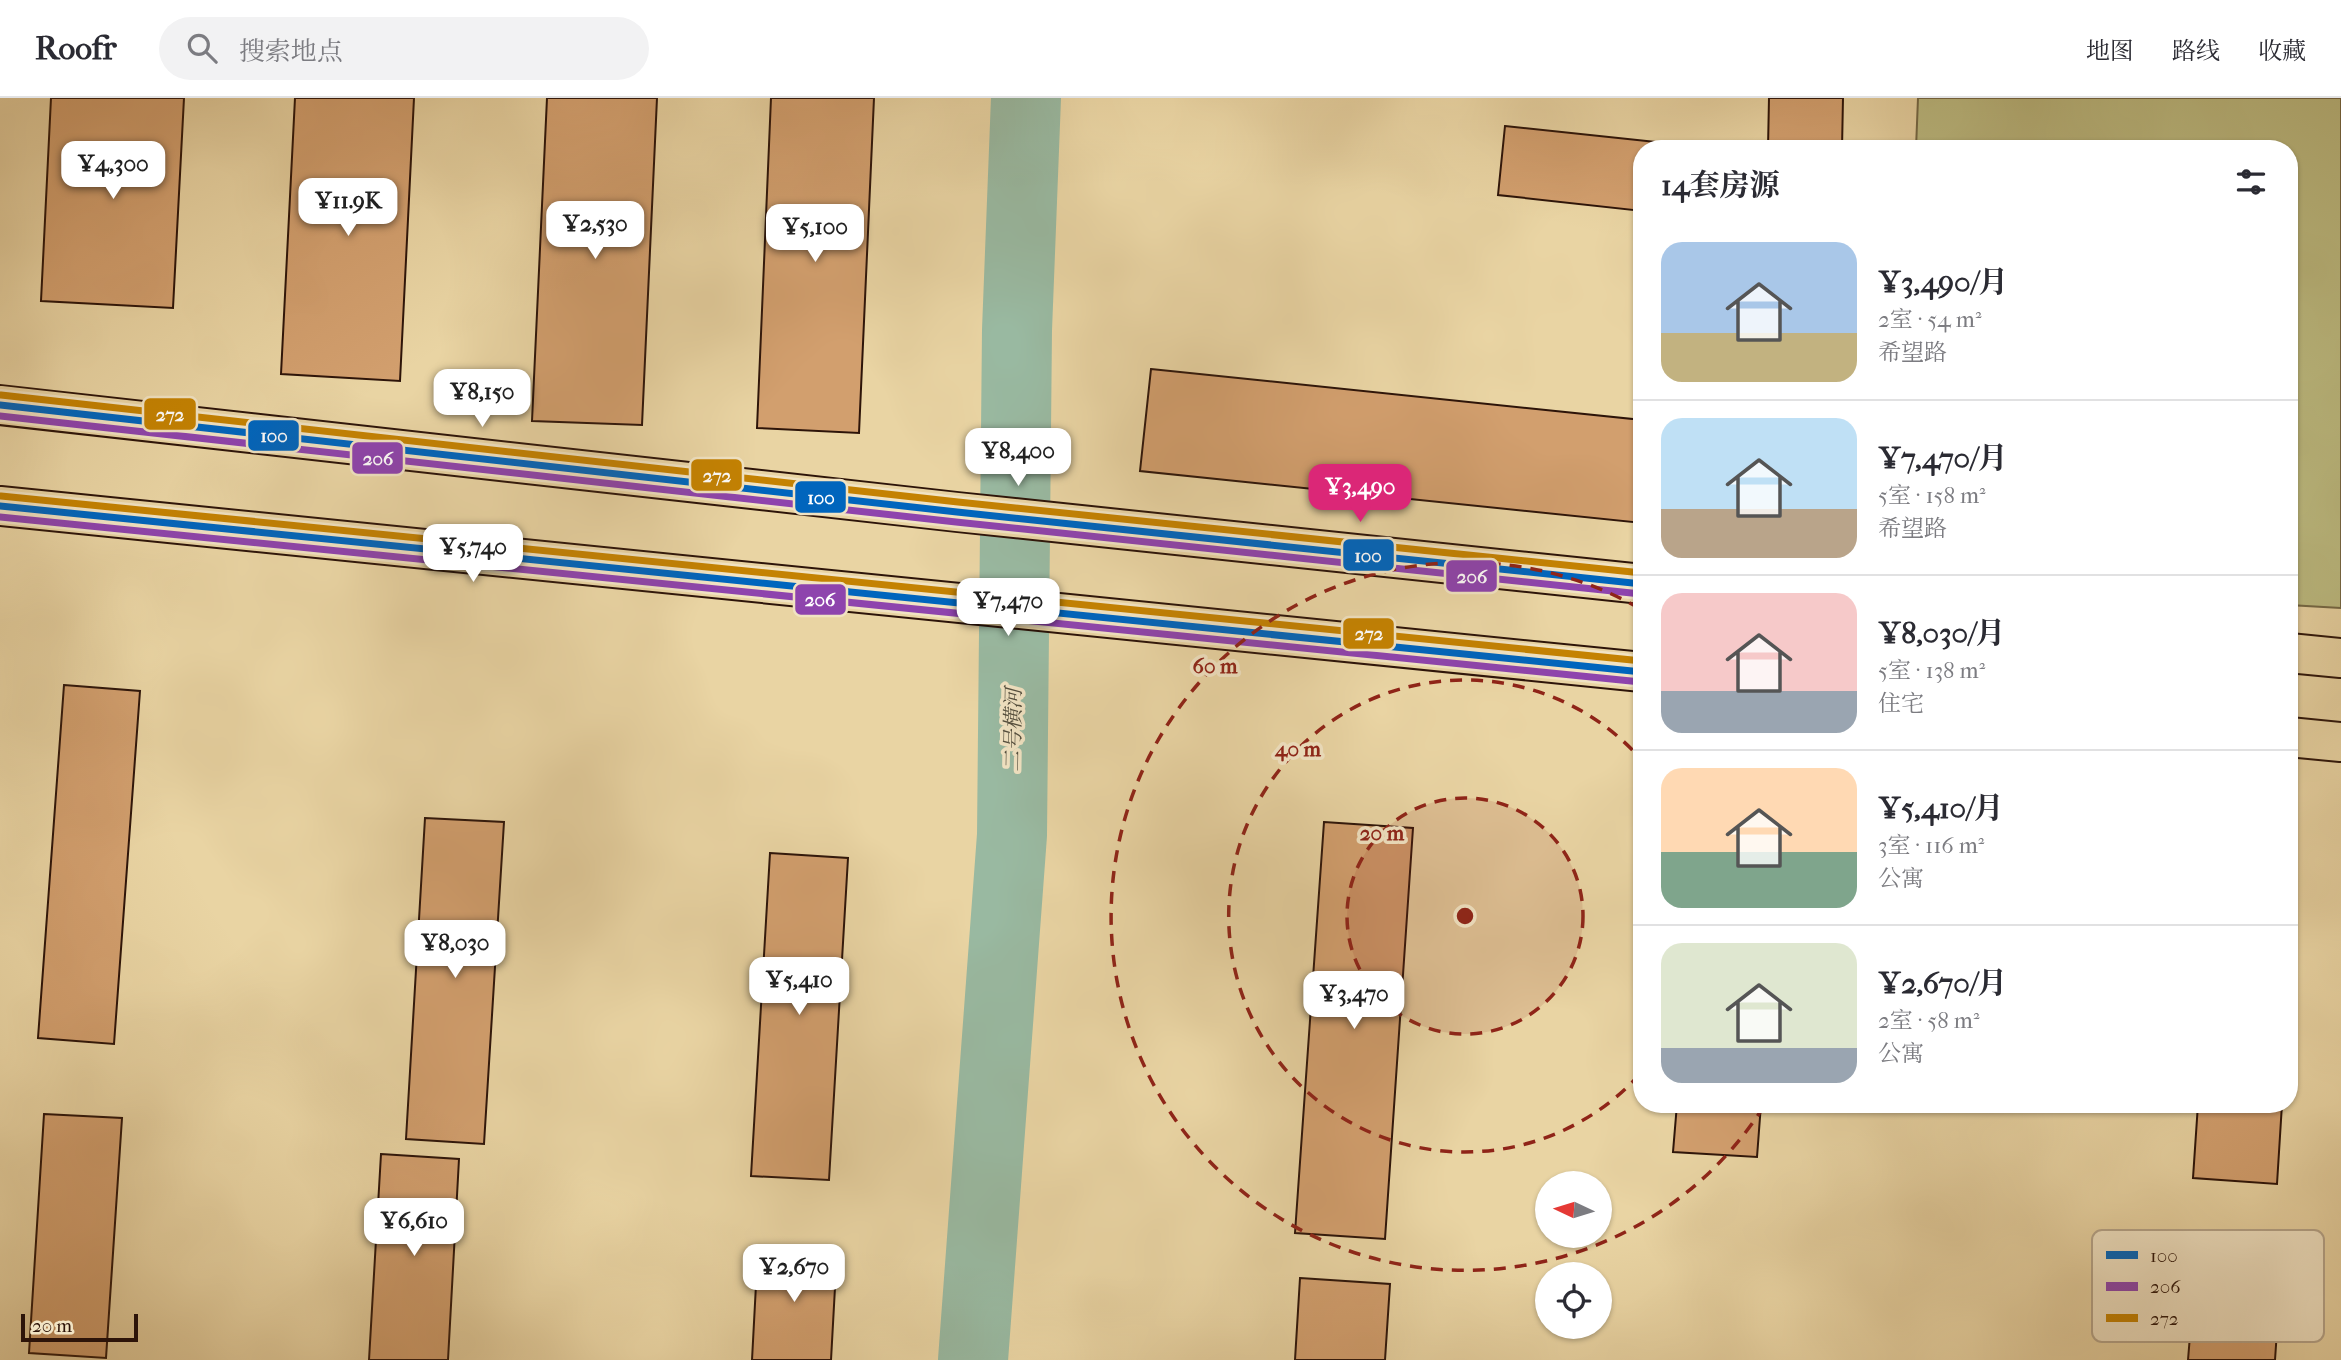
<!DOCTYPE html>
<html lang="zh">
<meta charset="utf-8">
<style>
body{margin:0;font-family:"IM FELL French Canon","Noto Serif SC",serif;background:#f2f2f3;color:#2b2b33;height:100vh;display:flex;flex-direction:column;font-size:26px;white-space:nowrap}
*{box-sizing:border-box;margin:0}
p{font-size:23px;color:#7c7c81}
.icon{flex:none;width:38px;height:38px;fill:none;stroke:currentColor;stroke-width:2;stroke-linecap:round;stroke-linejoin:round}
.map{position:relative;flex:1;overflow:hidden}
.panel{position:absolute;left:1633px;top:42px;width:665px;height:973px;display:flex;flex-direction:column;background:#fff;border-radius:28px;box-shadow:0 2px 5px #0004}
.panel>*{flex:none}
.needle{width:46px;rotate:274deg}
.tools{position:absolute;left:1535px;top:1073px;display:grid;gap:14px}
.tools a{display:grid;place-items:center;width:77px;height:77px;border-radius:50%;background:#fff;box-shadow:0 2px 5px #0004;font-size:35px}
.scale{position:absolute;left:21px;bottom:18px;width:117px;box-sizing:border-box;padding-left:7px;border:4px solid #2d1409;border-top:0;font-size:19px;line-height:24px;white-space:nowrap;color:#2d1409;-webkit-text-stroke:5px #f1e3c3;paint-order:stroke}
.price{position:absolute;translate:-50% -60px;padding:0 16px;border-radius:14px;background:#fff;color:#222;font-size:23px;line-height:46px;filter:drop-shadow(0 2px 4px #0008)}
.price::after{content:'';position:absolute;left:50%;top:42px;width:21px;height:16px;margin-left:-10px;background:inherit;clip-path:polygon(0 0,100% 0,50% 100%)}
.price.active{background:#db2777;color:#fff}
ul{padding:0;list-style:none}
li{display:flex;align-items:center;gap:21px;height:175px;padding:0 28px}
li+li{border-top:2px solid #e1e1e2}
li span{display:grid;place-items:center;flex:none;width:196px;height:140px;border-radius:21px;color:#555}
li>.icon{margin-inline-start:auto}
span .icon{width:84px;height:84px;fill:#fffc;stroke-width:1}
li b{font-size:30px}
h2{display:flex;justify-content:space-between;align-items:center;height:84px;padding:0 28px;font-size:30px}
header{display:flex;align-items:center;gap:42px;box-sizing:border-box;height:98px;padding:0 35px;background:#fff;border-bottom:2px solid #e1e1e2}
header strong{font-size:33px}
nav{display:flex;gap:38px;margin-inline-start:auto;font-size:24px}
.search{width:490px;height:63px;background:#f2f2f3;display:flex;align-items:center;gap:18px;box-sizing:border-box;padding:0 24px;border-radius:38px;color:#7c7c81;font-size:26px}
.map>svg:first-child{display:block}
.green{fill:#bcbb81;stroke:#746845;stroke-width:2}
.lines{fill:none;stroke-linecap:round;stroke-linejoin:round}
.river{stroke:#99b9a1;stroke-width:70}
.building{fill:#d29f6e;stroke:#2d1409;stroke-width:2}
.major-casing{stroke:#2d1409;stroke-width:42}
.major{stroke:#e9d4a3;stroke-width:38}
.bus-1-casing{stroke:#f1e3c3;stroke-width:12}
.bus-2-casing{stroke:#f1e3c3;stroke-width:12}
.bus-3-casing{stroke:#f1e3c3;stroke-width:12}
.bus-1{stroke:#0065bd;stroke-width:7}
.bus-2{stroke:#8e44ad;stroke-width:7}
.bus-3{stroke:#c48202;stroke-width:7}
.ring{fill:none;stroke:#8f2418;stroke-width:3.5;stroke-dasharray:12 9}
.labels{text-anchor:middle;stroke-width:7;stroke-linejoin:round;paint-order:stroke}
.water-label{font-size:21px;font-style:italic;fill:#534e3e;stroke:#f1e3c3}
.key{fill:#f1e3c3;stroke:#b6a58b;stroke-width:2}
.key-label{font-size:19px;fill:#2d1409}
.centre{fill:#8f2418;stroke:#f1e3c3;stroke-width:3.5}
.ring-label{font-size:21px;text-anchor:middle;font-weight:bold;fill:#8f2418;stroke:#f1e3c3;stroke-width:7;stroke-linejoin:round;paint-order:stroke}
.line-badge{stroke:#f1e3c3;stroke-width:2.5}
.badge-label{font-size:19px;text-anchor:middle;font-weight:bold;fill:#fff}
</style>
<header>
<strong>Roofr</strong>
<div class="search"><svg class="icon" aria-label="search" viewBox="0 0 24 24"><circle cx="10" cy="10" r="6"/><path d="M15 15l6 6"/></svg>搜索地点</div>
<nav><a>地图</a><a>路线</a><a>收藏</a></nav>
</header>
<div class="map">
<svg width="2341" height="1262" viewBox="0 0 2341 1262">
<rect width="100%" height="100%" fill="#e9d4a3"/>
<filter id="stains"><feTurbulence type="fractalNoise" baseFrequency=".00286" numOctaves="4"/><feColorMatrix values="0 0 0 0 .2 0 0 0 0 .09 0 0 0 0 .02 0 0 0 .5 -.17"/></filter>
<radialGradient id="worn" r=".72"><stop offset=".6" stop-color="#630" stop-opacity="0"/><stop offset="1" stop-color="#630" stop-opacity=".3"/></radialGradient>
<path class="green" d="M 1918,0 L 2341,0 L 2341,510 L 2289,507 L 2289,51 L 1916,51 Z"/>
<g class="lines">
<path class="river" d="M 973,1262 L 1012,737 L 1017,232 L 1026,0"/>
</g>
<g class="building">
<path d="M 51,0 L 184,0 L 173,210 L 41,203 Z"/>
<path d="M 295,0 L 414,0 L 400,283 L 281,276 Z"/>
<path d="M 547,0 L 657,0 L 642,327 L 532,323 Z"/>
<path d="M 771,0 L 874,0 L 859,335 L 757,330 Z"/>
<path d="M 1769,0 L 1843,0 L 1842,51 L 1768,51 Z"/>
<path d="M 1505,28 L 1722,51 L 1642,51 L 1642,113 L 1498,97 Z"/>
<path d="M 1151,271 L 1642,322 L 1642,425 L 1140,373 Z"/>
<path d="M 64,587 L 140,593 L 114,946 L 38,940 Z"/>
<path d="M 425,720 L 504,724 L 484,1046 L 406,1041 Z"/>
<path d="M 1324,724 L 1413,730 L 1385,1141 L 1295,1135 Z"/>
<path d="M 770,755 L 848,760 L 829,1082 L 751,1078 Z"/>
<path d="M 2289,800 L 2296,801 L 2289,902 Z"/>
<path d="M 1677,1006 L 1761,1006 L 1757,1059 L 1673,1054 Z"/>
<path d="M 2198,1006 L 2282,1006 L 2277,1086 L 2193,1080 Z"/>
<path d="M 44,1016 L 122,1020 L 106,1260 L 29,1255 Z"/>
<path d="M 381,1056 L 459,1061 L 448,1262 L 369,1262 Z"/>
<path d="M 758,1149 L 837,1153 L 831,1262 L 752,1262 Z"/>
<path d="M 1300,1180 L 1390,1186 L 1385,1262 L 1295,1262 Z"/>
<path d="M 2192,1213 L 2278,1218 L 2275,1262 L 2188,1262 Z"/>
</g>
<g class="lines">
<g class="major-casing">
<g id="major">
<path d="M 0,307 L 957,414 L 1642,486"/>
<path d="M 0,408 L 1642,574"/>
<path d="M 2289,555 L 2341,560"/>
<path d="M 2289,639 L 2341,644"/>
</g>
</g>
<use href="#major" class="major"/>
<g class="bus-1-casing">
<g id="bus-1">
<path d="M 0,307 L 957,414 L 1642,486"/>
<path d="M 0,408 L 1642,574"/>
</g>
</g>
<g class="bus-2-casing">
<g id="bus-2">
<path d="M 0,318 L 956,424 L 1641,496"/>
<path d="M 0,419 L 1641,584"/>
</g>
</g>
<g class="bus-3-casing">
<g id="bus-3">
<path d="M 1,297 L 958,404 L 1642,475"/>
<path d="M 1,398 L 1642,563"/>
</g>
</g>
<use href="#bus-1" class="bus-1"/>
<use href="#bus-2" class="bus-2"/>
<use href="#bus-3" class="bus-3"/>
</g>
<circle cx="1465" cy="818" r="118" fill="#8f2418" fill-opacity=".12"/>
<g class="ring">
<circle cx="1465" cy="818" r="118"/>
<path d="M1640 976A236 236 0 1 1 1640 660"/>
<path d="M1764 1008A354 354 0 1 1 1639 510"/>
</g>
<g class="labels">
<g class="water-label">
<text transform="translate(1013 632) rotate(-89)" y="7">二号横河</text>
</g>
</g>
<rect x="2092" y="1132" width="232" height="112" rx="10" class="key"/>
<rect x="2106" y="1153" width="32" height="8" fill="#0065bd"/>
<rect x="2106" y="1184" width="32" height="9" fill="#8e44ad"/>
<rect x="2106" y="1216" width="32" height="8" fill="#c48202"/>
<g class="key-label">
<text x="2150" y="1164">100</text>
<text x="2150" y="1195">206</text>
<text x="2150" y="1227">272</text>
</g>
<circle cx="1465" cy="818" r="10" class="centre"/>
<g class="ring-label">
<text x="1215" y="575">60 m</text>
<text x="1298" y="658">40 m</text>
<text x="1382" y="742">20 m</text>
</g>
<g class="line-badge">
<rect x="143" y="299" width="54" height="34" rx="7" fill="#c48202"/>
<rect x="247" y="321" width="53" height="33" rx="7" fill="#0065bd"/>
<rect x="351" y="343" width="53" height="34" rx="7" fill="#8e44ad"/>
<rect x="690" y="360" width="53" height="34" rx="7" fill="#c48202"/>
<rect x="794" y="382" width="53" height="34" rx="7" fill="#0065bd"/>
<rect x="1342" y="440" width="53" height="34" rx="7" fill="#0065bd"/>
<rect x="1445" y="461" width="53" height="34" rx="7" fill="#8e44ad"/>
<rect x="794" y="485" width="53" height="33" rx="7" fill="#8e44ad"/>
<rect x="1342" y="519" width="53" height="33" rx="7" fill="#c48202"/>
</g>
<g class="badge-label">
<text x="170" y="323">272</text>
<text x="274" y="344">100</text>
<text x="378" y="367">206</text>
<text x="717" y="384">272</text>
<text x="821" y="406">100</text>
<text x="1368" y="464">100</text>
<text x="1472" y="485">206</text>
<text x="820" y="508">206</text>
<text x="1369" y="542">272</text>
</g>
<rect width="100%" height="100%" filter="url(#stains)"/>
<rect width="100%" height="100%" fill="url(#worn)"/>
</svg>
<div class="tools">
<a><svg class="needle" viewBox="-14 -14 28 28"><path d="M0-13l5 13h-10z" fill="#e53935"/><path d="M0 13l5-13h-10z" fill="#7c7c81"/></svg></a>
<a><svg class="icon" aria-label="locate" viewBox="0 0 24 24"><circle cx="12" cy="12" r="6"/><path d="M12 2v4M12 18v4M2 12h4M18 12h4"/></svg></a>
</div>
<div class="scale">20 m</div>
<b class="price" style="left:113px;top:103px">¥4,300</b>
<b class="price" style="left:348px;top:140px">¥11.9K</b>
<b class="price" style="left:595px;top:163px">¥2,530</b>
<b class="price" style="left:815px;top:166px">¥5,100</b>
<b class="price" style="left:482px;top:331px">¥8,150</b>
<b class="price" style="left:1018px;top:390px">¥8,400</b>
<b class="price active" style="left:1360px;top:426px">¥3,490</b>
<b class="price" style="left:473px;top:486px">¥5,740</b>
<b class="price" style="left:1008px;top:540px">¥7,470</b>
<b class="price" style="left:455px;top:882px">¥8,030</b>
<b class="price" style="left:799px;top:919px">¥5,410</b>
<b class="price" style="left:1354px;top:933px">¥3,470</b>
<b class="price" style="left:414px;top:1160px">¥6,610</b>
<b class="price" style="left:794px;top:1206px">¥2,670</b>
<section class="panel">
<h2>14套房源<svg class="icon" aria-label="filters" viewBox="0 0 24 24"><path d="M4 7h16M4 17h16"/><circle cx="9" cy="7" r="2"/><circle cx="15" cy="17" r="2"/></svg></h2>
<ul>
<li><span style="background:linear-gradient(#a9c7e8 65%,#c2b280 0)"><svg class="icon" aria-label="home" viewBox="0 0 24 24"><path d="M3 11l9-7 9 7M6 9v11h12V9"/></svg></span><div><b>¥3,490/月</b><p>2室 · 54 m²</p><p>希望路</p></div></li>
<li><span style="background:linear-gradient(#bfe0f5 65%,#b9a48a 0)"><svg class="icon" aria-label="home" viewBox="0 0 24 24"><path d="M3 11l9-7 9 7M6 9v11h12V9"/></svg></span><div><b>¥7,470/月</b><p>5室 · 158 m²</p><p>希望路</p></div></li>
<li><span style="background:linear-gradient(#f6c9c9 70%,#9aa5b1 0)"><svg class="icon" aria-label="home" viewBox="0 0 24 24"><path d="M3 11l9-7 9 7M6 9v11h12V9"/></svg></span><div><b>¥8,030/月</b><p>5室 · 138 m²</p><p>住宅</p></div></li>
<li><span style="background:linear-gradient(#ffd9b3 60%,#7fa58c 0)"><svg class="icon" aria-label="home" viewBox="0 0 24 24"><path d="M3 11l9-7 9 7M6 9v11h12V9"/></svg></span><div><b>¥5,410/月</b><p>3室 · 116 m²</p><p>公寓</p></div></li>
<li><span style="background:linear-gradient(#dfe7d0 75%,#9aa5b1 0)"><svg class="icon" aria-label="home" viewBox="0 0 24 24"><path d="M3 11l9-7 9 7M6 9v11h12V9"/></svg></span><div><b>¥2,670/月</b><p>2室 · 58 m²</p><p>公寓</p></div></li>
</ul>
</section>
</div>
